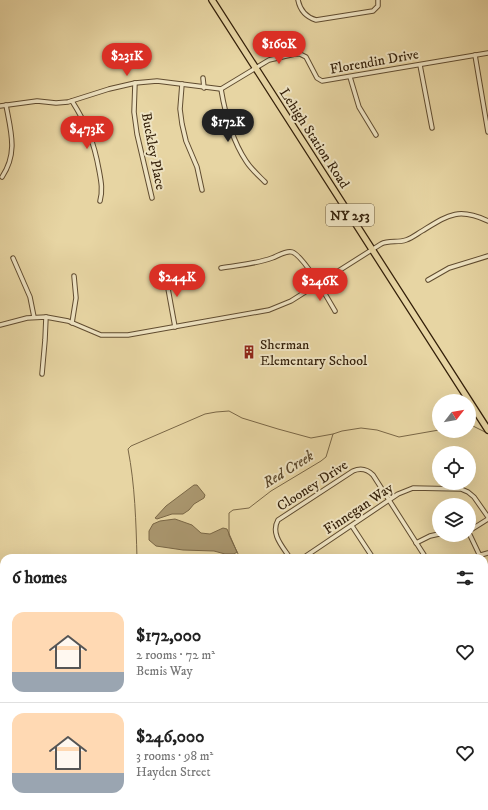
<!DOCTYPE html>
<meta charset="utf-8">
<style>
body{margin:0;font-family:"IM FELL DW Pica",serif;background:#f6f6f6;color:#222;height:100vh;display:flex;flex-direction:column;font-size:15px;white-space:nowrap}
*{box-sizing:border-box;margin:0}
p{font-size:13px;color:#767676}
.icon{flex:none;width:22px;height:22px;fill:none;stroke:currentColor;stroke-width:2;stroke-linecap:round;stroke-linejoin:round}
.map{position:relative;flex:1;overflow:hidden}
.panel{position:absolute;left:0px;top:554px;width:488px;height:256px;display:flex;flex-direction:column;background:#fff;border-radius:12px 12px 0 0;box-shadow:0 4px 16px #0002}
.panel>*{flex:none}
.needle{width:26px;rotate:59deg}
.fabs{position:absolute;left:432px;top:394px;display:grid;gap:8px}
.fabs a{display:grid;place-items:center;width:44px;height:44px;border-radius:50%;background:#fff;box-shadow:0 4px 16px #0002;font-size:20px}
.price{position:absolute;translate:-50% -34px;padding:0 9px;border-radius:14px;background:#d93025;color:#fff;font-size:13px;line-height:26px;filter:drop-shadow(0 1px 2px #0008)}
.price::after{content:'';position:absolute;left:50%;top:24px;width:12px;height:9px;margin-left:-6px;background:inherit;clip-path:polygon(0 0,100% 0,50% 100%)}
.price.on{background:#222;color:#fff}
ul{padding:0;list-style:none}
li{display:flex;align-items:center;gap:12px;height:100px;padding:0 12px}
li+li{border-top:1px solid #e0e0e0}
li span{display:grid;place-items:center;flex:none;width:112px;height:80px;border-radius:12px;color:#555}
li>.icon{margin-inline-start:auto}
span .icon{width:48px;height:48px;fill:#fffc;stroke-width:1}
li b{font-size:17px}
h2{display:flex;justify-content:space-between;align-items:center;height:48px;padding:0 12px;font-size:17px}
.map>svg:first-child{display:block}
.water{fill:#aa976f;stroke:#7a6746}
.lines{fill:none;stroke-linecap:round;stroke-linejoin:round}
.stream{stroke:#7a6746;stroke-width:1}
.minor-casing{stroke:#604c30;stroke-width:5.5}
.secondary-casing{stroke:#331f09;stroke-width:7}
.primary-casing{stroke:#331f09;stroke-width:8}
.minor{stroke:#efe4c3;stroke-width:3.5}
.secondary{stroke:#efe4c3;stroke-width:5}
.primary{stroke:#e7d5a3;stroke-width:5.5}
.labels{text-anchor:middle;stroke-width:4;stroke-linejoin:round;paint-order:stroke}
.shield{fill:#efe4c3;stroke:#6b5a41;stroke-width:1}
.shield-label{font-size:13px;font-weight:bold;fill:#331f09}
.street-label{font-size:14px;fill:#331f09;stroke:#efe4c3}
.poi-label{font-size:14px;fill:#331f09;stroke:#efe4c3;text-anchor:start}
.water-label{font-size:15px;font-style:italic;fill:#5d492d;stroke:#efe4c3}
</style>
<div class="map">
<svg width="488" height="810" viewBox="0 0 488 810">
<rect width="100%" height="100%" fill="#e7d5a3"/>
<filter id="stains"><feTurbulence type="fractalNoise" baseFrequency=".005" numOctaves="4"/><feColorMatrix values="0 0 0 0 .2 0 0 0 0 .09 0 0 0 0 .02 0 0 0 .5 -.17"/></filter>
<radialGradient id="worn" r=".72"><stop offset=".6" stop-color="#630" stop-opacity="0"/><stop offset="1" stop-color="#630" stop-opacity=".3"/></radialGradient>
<g class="water">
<path d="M 194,485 L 197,485 L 205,495 L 204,498 L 194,504 L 189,510 L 183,514 L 172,514 L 157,519 L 155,518 L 166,506 Z"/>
<path d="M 175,519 L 192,525 L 201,533 L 210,534 L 223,528 L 227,529 L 237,552 L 234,554 L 225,554 L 214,551 L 183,550 L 156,546 L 149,540 L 149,531 L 153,524 L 160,521 Z"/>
</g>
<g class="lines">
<g class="stream">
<path d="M 469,425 L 471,425 L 485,432"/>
<path d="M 137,558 C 136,522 135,485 128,449 L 131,446 L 205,414 L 216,412 L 229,411 L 242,418 L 278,429 L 311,438 L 333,434"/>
<path d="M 240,558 L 229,535 L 229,513 L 233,510 L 249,508 L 271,491 L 321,461 L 326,457 L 333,434 L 342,431 L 361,428 L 377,430 L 399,437 L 439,430"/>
<path d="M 143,806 L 143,810"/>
<path d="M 386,806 L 393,810"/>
</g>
<g class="minor-casing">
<g id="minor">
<path d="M 298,0 C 300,10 306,17 316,20 L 373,11 L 378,6 L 378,0"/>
<path d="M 475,55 L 488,132"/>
<path d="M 420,65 L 432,128"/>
<path d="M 350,77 L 359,107 L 376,135"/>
<path d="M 203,78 L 204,88"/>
<path d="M 135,83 L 134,112 L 137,134 L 152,198"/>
<path d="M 182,84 L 180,109 L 182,124 L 186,141 L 197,167 L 202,190"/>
<path d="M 221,89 C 225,113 232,140 246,161 C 251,169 258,175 265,182"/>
<path d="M 72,101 C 87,125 94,142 99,170 C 101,181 103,190 100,201"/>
<path d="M 0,106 L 37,101 L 56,103 L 68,102 L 109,89 L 135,83 L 157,81 L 221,89 L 269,60 L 295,54 L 300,54 L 306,57 L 317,78 L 322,81 L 488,53"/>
<path d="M 2,177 C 18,153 11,132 6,105"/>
<path d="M 13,258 L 30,297 L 34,317"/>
<path d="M 221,268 C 238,265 256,264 272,258 C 278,256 286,250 292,252 C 304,256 328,299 335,311"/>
<path d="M 165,272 L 175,327"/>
<path d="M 428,280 L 449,268 L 488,256"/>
<path d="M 72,323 L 76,298 L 74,276"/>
<path d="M 0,325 L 27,318 L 46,317 L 68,321 L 101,335 L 128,335 L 269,310 L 291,301 L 381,244 C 389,240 398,243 406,240 C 412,238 417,234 422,231 C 448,215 458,207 488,221"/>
<path d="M 42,374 L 45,340 L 46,317"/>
<path d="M 352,526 L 373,558"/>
<path d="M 469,531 L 488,519"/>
<path d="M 469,533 L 479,554 L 481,555 L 488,553"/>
<path d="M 416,543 L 430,536 L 439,534"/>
<path d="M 290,558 C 283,547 270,534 278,520 L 353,471 C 360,468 367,469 373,475 L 426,558"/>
<path d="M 303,558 L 398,494 L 413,488 L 461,489 L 468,492 L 474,497 L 488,517"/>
<path d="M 103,806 L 105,810"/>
<path d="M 243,806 L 244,810"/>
<path d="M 343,806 L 349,810"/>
</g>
</g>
<g class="secondary-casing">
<g id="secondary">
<path d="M 484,675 L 488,675"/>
<path d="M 0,758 L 4,757"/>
</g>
</g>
<g class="primary-casing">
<path id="primary" d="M 212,0 L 488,430"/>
</g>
<use href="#minor" class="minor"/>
<use href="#secondary" class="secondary"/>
<use href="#primary" class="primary"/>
</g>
<defs>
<g id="building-bare" transform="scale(1.08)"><path d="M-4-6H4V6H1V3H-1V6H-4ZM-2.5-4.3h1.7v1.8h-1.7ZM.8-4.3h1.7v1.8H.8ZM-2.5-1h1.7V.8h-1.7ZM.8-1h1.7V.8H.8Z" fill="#8f2418" stroke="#efe4c3" stroke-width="2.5" paint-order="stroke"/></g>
</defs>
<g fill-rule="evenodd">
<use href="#building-bare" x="249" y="352"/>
</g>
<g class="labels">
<rect class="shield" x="326" y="204" width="48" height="22" rx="3"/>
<g class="shield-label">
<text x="350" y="220">NY 253</text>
</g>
<g class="street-label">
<text transform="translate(374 61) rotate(-10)" y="5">Florendin Drive</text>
<text transform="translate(315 138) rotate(57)" y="5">Lehigh Station Road</text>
<text transform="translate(154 151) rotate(79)" y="5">Buckley Place</text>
<text transform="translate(312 485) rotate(-33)" y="5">Clooney Drive</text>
<text transform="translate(358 508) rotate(-34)" y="5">Finnegan Way</text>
</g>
<g class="poi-label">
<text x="260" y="349">Sherman<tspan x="260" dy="16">Elementary School</tspan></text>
</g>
<g class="water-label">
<text transform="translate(288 469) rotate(-32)" y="5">Red Creek</text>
</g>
</g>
<rect width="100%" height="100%" filter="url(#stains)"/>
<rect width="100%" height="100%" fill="url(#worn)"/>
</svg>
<div class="fabs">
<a><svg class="needle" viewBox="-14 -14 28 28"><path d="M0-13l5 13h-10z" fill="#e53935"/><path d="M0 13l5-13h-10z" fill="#767676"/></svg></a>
<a><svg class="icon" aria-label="locate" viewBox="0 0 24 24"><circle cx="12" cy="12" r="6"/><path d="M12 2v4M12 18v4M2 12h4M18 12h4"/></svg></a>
<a><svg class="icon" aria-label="layers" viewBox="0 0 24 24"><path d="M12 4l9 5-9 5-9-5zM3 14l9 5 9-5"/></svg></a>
</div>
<b class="price" style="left:279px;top:65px">$160K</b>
<b class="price" style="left:127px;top:77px">$231K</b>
<b class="price on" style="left:228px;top:143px">$172K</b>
<b class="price" style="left:87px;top:150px">$473K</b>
<b class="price" style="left:177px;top:298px">$244K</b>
<b class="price" style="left:320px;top:302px">$246K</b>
<section class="panel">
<h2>6 homes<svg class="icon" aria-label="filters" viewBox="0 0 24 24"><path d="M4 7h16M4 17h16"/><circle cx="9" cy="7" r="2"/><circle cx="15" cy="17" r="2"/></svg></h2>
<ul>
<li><span style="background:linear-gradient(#ffd9b3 75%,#9aa5b1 0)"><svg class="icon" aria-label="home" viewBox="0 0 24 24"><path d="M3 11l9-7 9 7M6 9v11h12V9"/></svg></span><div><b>$172,000</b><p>2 rooms · 72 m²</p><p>Bemis Way</p></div><svg class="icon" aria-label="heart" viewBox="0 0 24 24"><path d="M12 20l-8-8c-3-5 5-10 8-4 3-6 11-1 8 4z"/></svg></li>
<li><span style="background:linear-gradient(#ffd9b3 75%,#9aa5b1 0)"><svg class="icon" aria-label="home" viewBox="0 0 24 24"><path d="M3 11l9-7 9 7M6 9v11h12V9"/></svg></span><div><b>$246,000</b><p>3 rooms · 98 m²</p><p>Hayden Street</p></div><svg class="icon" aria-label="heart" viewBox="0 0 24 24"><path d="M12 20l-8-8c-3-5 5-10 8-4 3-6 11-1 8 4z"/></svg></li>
</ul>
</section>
</div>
